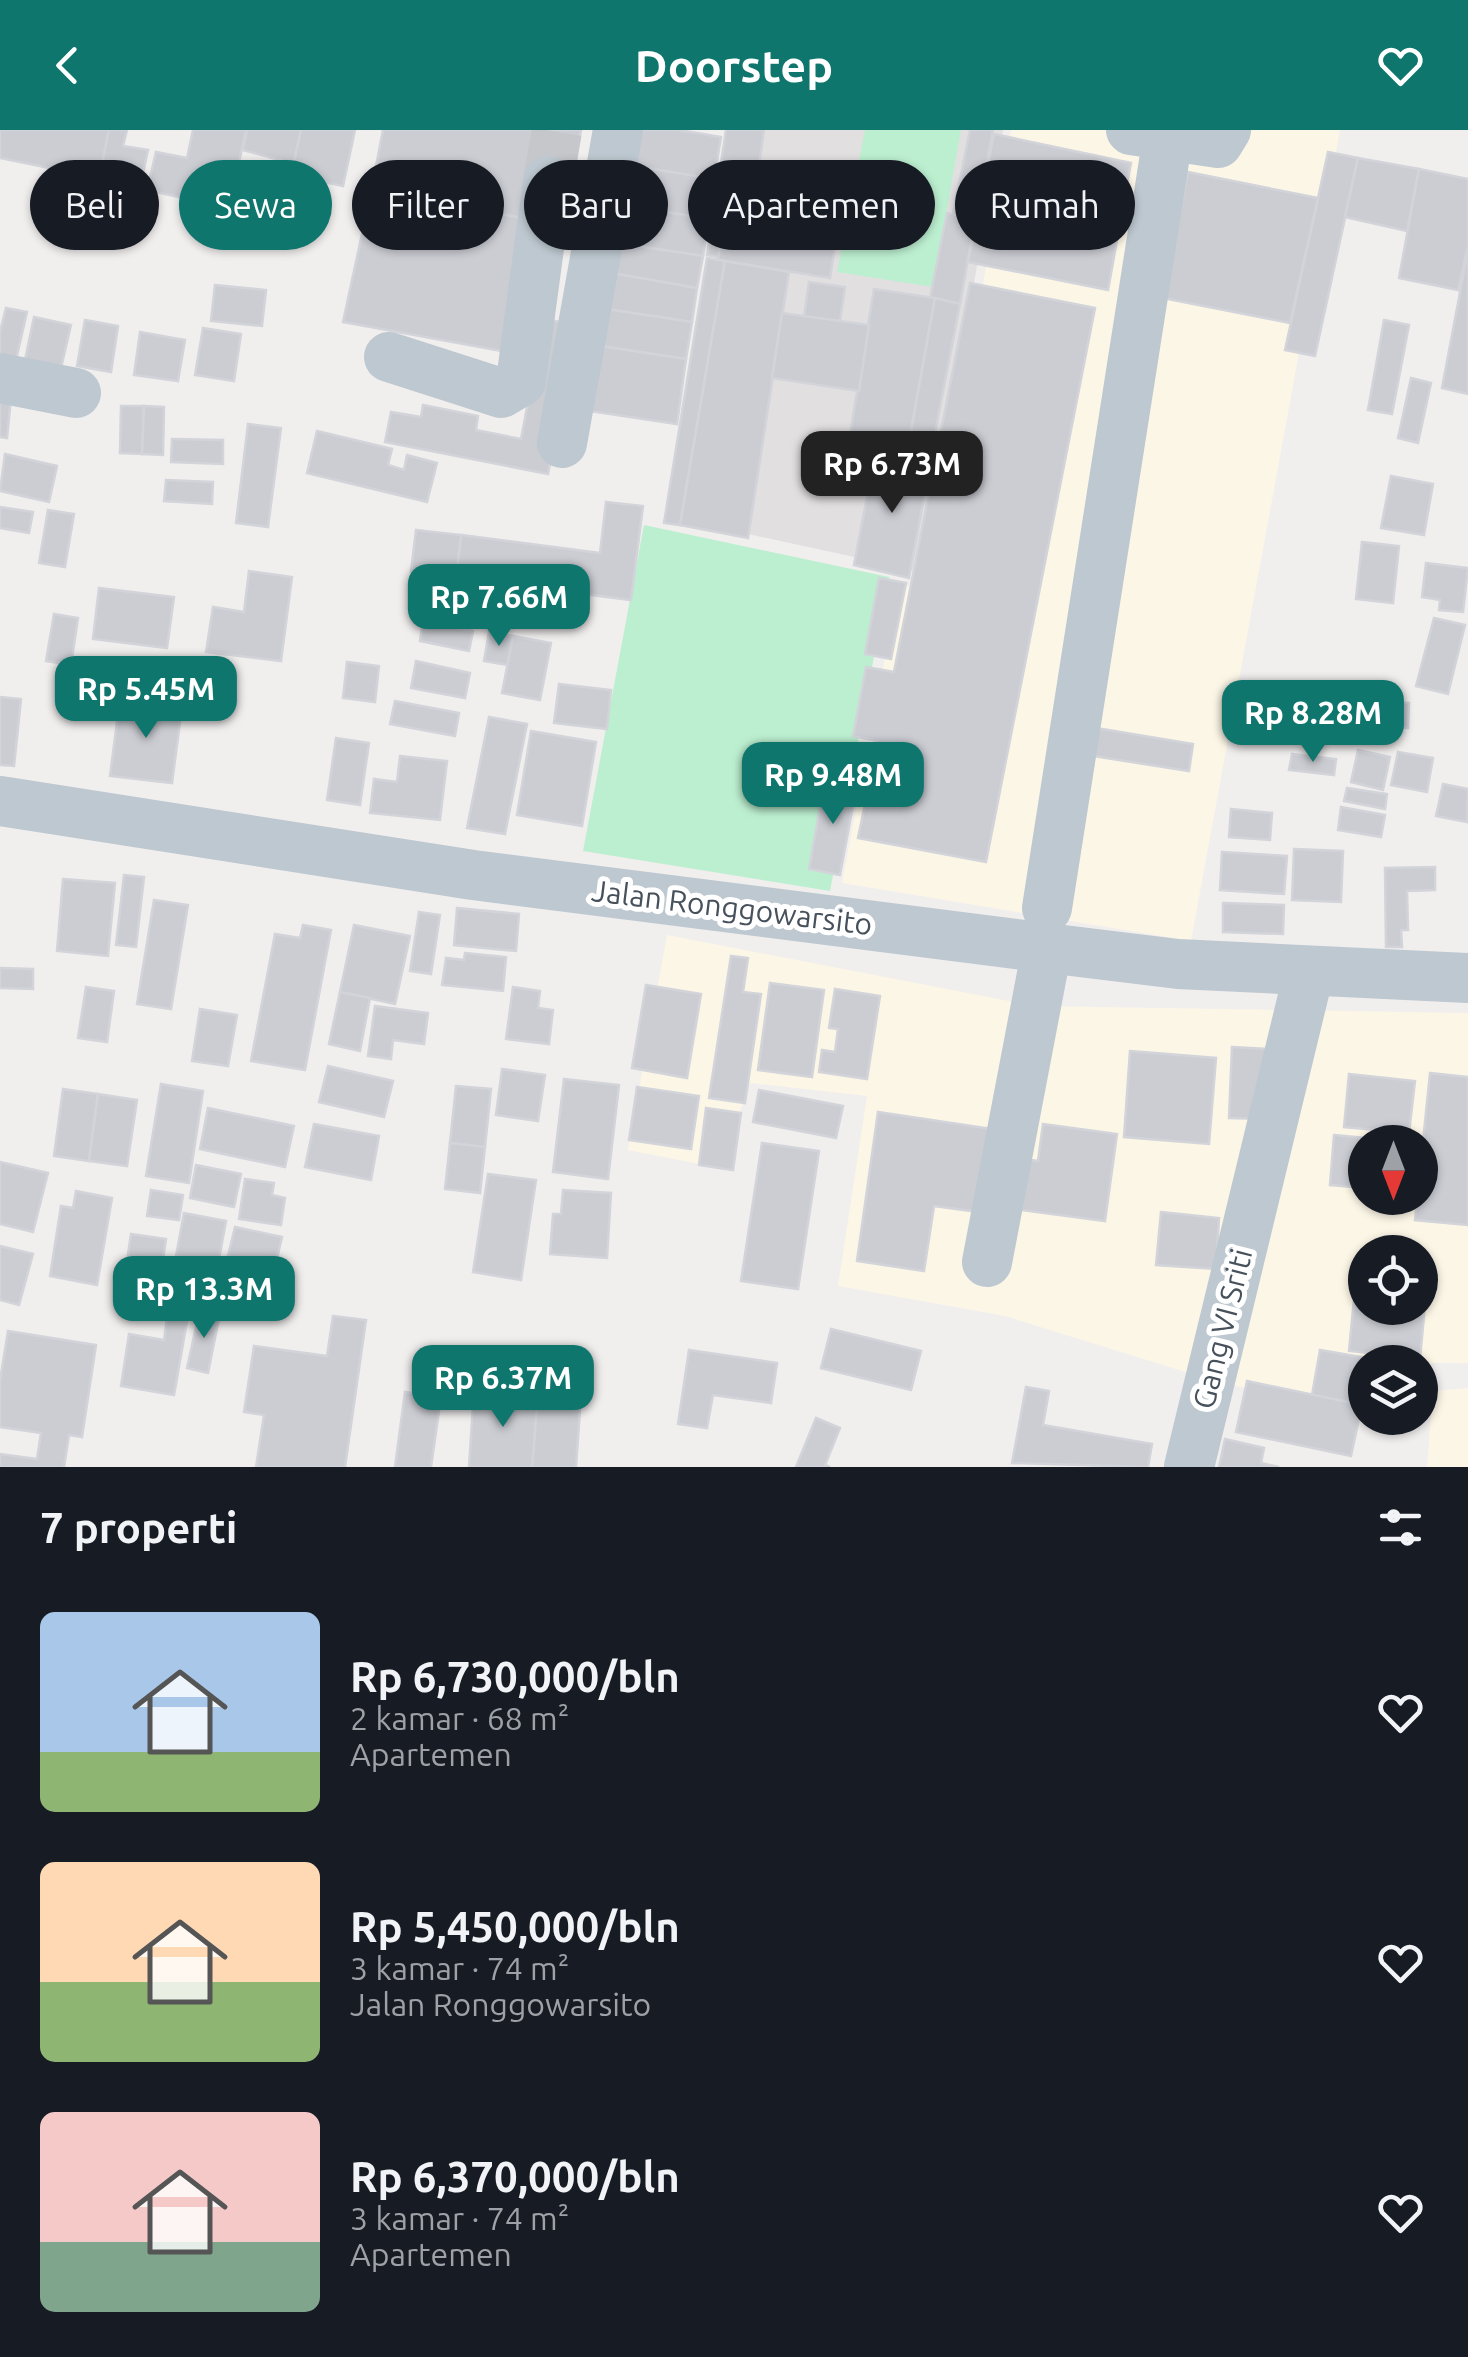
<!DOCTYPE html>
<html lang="id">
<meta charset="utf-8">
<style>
body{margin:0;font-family:Ubuntu,sans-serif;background:#242831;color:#f1f3f6;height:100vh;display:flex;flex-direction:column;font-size:38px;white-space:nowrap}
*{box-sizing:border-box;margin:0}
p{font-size:32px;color:#9ea1a6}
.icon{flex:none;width:55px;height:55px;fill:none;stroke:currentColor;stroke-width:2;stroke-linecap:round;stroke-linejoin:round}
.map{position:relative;height:1337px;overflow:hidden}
.side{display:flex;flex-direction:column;background:#171b24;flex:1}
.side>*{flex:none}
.hud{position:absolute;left:30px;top:30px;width:1410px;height:90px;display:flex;gap:20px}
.needle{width:65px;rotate:180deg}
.buttons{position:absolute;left:1348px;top:995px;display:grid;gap:20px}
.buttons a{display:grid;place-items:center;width:90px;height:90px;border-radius:50%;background:#171b24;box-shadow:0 2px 8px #0004;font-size:50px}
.price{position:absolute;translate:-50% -85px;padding:0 22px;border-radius:20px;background:#0f766e;color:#fff;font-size:32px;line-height:65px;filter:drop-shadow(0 2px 5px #0008)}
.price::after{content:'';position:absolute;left:50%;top:60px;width:30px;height:22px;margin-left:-15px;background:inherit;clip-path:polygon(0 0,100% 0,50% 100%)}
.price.current{background:#222;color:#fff}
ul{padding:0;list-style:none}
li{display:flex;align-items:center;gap:30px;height:250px;padding:0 40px}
li span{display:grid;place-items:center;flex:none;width:280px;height:200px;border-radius:15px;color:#555}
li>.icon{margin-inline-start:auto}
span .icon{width:120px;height:120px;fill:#fffc;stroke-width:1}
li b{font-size:42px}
h2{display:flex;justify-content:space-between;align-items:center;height:120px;padding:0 40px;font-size:42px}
.chip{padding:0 35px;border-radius:45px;background:#171b24;box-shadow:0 2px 8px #0004;font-size:35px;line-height:90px}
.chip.current{background:#0f766e;color:#fff}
header{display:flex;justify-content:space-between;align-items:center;height:130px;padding:0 40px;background:#0f766e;color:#fff;font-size:45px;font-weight:700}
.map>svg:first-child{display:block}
.commercial{fill:#fcf6e7;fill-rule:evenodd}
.education{fill:#e2dfe0}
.green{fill:#bcefd0}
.building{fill:#cbcdd3;stroke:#d2d4da;stroke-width:2.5}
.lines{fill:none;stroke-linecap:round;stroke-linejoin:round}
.minor-tunnel{stroke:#c6c7ca;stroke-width:50;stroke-dasharray:50 25;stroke-linecap:butt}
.minor{stroke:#bec8d0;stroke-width:50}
.labels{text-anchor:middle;stroke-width:10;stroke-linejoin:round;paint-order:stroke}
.street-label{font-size:30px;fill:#46515c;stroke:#fff}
</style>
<header><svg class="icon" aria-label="back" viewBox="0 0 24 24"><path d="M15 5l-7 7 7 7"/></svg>Doorstep<svg class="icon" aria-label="heart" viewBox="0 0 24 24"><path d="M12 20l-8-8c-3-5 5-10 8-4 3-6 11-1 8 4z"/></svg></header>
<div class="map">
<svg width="1468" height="1337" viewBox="0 0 1468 1337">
<rect width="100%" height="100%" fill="#f1eeee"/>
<g class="commercial">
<path d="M 1011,0 L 1340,0 L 1191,811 L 842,753 L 899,455 L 927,459 Z"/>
<path d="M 667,805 L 1035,876 L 1468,883 L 1468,1233 L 1424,1233 L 1420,1254 L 1420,1232 L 1365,1232 L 1365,1282 L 1221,1253 L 1005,1186 L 838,1156 L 867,966 L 750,953 L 720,1038 L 628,1020 ZM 1365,1012 L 1420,1012 L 1420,1068 L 1365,1068 ZM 1365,1122 L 1420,1122 L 1420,1178 L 1365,1178 Z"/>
<path d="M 1468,1258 L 1468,1337 L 1427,1337 L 1433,1261 Z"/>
</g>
<path class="education" d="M 740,0 L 1003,0 L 919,441 L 678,389 Z"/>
<g class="green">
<path d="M 865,0 L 961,0 L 933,157 L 837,142 Z"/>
<path d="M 644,395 L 889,447 L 830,761 L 583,721 Z"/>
</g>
<g class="building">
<path d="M 0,0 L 109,0 L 99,48 L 0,28 Z"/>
<path d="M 109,0 L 127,0 L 123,16 L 148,20 L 140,57 L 99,48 Z"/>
<path d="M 193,0 L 246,0 L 229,78 L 147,60 L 156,22 L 187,28 Z"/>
<path d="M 247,0 L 301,0 L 294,34 L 243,20 Z"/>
<path d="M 301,0 L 355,0 L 343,56 L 291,45 Z"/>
<path d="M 383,0 L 544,0 L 529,89 L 371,62 Z"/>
<path d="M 544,0 L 581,0 L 572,56 L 535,49 Z"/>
<path d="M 629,0 L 679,0 L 721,7 L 714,49 L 622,34 Z"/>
<path d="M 726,0 L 764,0 L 756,58 L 729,53 L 718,127 L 707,125 Z"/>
<path d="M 970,0 L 993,0 L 976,89 L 953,84 Z"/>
<path d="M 994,4 L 1131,33 L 1108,160 L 968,132 Z"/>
<path d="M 1328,22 L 1358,28 L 1315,226 L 1285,220 Z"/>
<path d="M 1358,28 L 1419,39 L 1407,101 L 1345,87 Z"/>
<path d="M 622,34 L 714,49 L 709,89 L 617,74 Z"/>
<path d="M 1419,39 L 1468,49 L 1468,116 L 1458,160 L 1399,148 Z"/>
<path d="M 1188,42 L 1318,68 L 1290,193 L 1163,168 Z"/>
<path d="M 729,53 L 842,73 L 830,148 L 718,130 Z"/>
<path d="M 371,62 L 529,89 L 502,221 L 343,192 Z"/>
<path d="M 617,74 L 709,89 L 703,126 L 611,112 Z"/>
<path d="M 947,83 L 975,89 L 960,174 L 930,168 Z"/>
<path d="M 611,112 L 703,126 L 697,158 L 606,142 Z"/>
<path d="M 1468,120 L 1468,264 L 1442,258 Z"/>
<path d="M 707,128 L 725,131 L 680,395 L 664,393 Z"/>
<path d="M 725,131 L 789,142 L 748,408 L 680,395 Z"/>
<path d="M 606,142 L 697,158 L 692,192 L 600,178 Z"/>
<path d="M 809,152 L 845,157 L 840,191 L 804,187 Z"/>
<path d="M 970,153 L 1095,178 L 986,732 L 858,708 L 878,611 L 853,606 L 866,537 L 894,542 Z"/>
<path d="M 215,155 L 266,160 L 262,196 L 211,191 Z"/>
<path d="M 874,159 L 935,168 L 906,327 L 848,317 Z"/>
<path d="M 935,168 L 960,174 L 932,318 L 909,313 Z"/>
<path d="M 6,178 L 27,182 L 13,243 L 0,240 L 0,202 Z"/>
<path d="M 600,178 L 692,192 L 686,229 L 594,215 Z"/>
<path d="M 782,183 L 869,195 L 859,261 L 772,248 Z"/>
<path d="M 34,187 L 71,195 L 61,238 L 25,230 Z"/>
<path d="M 544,189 L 577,195 L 548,344 L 385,312 L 391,282 L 421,287 L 423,275 L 478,286 L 476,300 L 521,309 Z"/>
<path d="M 85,190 L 118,196 L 111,242 L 77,236 Z"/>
<path d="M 1384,190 L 1409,195 L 1392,284 L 1368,280 Z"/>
<path d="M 203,198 L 241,204 L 234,251 L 195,245 Z"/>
<path d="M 140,202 L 185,210 L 178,251 L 134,245 Z"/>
<path d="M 594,215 L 686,229 L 677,294 L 583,280 Z"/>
<path d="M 1411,248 L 1431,253 L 1418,313 L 1398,308 Z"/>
<path d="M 0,257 L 12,258 L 7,308 L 0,307 Z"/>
<path d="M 121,276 L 144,276 L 142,324 L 120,323 Z"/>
<path d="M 144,276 L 164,277 L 163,325 L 142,324 Z"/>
<path d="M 248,294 L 281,298 L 268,397 L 236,393 Z"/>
<path d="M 317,301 L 392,319 L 388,335 L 404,340 L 407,325 L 437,333 L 427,372 L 307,343 Z"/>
<path d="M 172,309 L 223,310 L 223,334 L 171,332 Z"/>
<path d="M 5,324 L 57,336 L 49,372 L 0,361 Z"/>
<path d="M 875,325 L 930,336 L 909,448 L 854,435 Z"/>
<path d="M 1391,346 L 1433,354 L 1424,405 L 1381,398 Z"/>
<path d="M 166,350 L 213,352 L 212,374 L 164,371 Z"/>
<path d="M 606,372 L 643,376 L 631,470 L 456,448 L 461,405 L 600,423 Z"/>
<path d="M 0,377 L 33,382 L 29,403 L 0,398 Z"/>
<path d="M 48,380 L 74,384 L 65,437 L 39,433 Z"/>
<path d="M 416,400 L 461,405 L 456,448 L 411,442 Z"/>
<path d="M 1362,412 L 1399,416 L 1393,473 L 1356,469 Z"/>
<path d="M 1426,433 L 1468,438 L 1463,482 L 1439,480 L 1440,470 L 1422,467 Z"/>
<path d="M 249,441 L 292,447 L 281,531 L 206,522 L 213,477 L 244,482 Z"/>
<path d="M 879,448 L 906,453 L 891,529 L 865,524 Z"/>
<path d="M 430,450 L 488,458 L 485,480 L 427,473 Z"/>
<path d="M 99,458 L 174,467 L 167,518 L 93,509 Z"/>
<path d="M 54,484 L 78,488 L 71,535 L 46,531 Z"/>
<path d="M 1434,488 L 1465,495 L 1448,564 L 1416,556 Z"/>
<path d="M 423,492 L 473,501 L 469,521 L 420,511 Z"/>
<path d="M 489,502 L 513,506 L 508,535 L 484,531 Z"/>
<path d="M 513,506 L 551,513 L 540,570 L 502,563 Z"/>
<path d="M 416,531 L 470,543 L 465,568 L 411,558 Z"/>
<path d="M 347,532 L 379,536 L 375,572 L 343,568 Z"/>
<path d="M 559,554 L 611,560 L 607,599 L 554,593 Z"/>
<path d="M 0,567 L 21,569 L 14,636 L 0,635 Z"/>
<path d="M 120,569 L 182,577 L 172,653 L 110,646 Z"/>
<path d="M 395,571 L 459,583 L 455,606 L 390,594 Z"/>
<path d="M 1353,571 L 1409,573 L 1408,598 L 1353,596 Z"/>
<path d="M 1309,573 L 1343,574 L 1342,604 L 1309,603 Z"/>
<path d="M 489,587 L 527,594 L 505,704 L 467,698 Z"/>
<path d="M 1084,596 L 1193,614 L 1189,641 L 1080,624 Z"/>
<path d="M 531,601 L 596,612 L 582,696 L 517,685 Z"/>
<path d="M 336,608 L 369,613 L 360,675 L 327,670 Z"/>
<path d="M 1358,620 L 1390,627 L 1383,660 L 1351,652 Z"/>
<path d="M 1398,622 L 1433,628 L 1427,662 L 1391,655 Z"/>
<path d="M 1292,624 L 1336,629 L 1334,645 L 1289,640 Z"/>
<path d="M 400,626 L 447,631 L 440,690 L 370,683 L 374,649 L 397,652 Z"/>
<path d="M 825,649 L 857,654 L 840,745 L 809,739 Z"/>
<path d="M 1443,654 L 1468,659 L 1467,692 L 1436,686 Z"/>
<path d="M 1347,658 L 1387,664 L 1385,679 L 1344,671 Z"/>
<path d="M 1341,677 L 1385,685 L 1381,707 L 1338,700 Z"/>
<path d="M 1231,679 L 1272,683 L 1270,710 L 1229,707 Z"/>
<path d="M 1294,719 L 1343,721 L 1341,772 L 1292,770 Z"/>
<path d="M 1222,722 L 1287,726 L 1284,764 L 1220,760 Z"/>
<path d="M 1435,737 L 1435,760 L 1407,761 L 1408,800 L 1401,800 L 1402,817 L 1386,817 L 1385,738 Z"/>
<path d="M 124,745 L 144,747 L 136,817 L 116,815 Z"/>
<path d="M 63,749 L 115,753 L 108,826 L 57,821 Z"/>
<path d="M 154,770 L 188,775 L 171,879 L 137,874 Z"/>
<path d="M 1223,773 L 1284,775 L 1283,804 L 1223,802 Z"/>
<path d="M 457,778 L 519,784 L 516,821 L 454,815 Z"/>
<path d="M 419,782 L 440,785 L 431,844 L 410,841 Z"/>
<path d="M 303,795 L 331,800 L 305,940 L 251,931 L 275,804 L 300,808 Z"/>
<path d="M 354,795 L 410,806 L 395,874 L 340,862 Z"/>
<path d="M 465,823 L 506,827 L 503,861 L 442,855 L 446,828 L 464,830 Z"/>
<path d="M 731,826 L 748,828 L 743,862 L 761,864 L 745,973 L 709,968 Z"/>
<path d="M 0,838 L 33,839 L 33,859 L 0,858 Z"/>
<path d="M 770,853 L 824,860 L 812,947 L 758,940 Z"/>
<path d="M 646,855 L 701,864 L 687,948 L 632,938 Z"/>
<path d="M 86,857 L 114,861 L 107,912 L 78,908 Z"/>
<path d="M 513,857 L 540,861 L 538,878 L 553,880 L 549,914 L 506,909 Z"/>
<path d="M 835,859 L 880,866 L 867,949 L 819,942 L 822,920 L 835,922 L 838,899 L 829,898 Z"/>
<path d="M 340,862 L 370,868 L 360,921 L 329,914 Z"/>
<path d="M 375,876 L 428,883 L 424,914 L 393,910 L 391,929 L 368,926 Z"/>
<path d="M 200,879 L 237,885 L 228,936 L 192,931 Z"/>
<path d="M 1232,917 L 1268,919 L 1266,989 L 1229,988 Z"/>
<path d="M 1130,921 L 1216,928 L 1209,1014 L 1124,1007 Z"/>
<path d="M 328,936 L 393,951 L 384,987 L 319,972 Z"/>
<path d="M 502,939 L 545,945 L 538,991 L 496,985 Z"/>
<path d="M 1430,943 L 1468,947 L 1468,1095 L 1415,1090 Z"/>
<path d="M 1349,944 L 1415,951 L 1409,1003 L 1344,997 Z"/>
<path d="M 564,949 L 619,955 L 608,1049 L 553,1042 Z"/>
<path d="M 161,954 L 203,961 L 189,1053 L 146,1046 Z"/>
<path d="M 456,956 L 491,959 L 485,1017 L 450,1013 Z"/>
<path d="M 637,957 L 699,966 L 691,1019 L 629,1010 Z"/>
<path d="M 63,959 L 98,964 L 89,1031 L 54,1026 Z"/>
<path d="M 759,960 L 843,976 L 836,1008 L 753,992 Z"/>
<path d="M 98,964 L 137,970 L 127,1036 L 89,1031 Z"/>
<path d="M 208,978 L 294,996 L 285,1037 L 200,1019 Z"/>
<path d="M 706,978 L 741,983 L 733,1040 L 699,1035 Z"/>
<path d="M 878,982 L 992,999 L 979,1082 L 934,1076 L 924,1141 L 857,1131 Z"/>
<path d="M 314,994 L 379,1006 L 371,1050 L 305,1037 Z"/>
<path d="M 1043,994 L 1117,1004 L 1105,1091 L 1006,1078 L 1013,1027 L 1038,1031 Z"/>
<path d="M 1334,1005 L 1409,1012 L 1365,1012 L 1365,1058 L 1330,1055 Z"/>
<path d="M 450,1013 L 485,1017 L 480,1063 L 445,1059 Z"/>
<path d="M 762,1013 L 819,1021 L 798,1159 L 741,1151 Z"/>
<path d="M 0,1032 L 48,1043 L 33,1102 L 0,1094 Z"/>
<path d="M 196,1035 L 241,1044 L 234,1077 L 190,1068 Z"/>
<path d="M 488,1044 L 536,1050 L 521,1150 L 473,1142 Z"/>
<path d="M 245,1049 L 274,1053 L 272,1065 L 285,1068 L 281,1095 L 239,1089 Z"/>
<path d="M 151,1060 L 183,1065 L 179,1090 L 147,1086 Z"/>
<path d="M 563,1060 L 611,1063 L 607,1128 L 550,1124 L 553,1084 L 561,1084 Z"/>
<path d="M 76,1061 L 112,1068 L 97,1155 L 50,1146 L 61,1076 L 73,1078 Z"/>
<path d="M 1161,1082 L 1219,1088 L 1216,1139 L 1156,1135 Z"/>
<path d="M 184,1083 L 226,1091 L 218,1135 L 176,1126 Z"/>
<path d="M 235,1097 L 282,1107 L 275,1137 L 228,1126 Z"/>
<path d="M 131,1104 L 166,1109 L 162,1136 L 127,1131 Z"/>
<path d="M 0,1116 L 33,1124 L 19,1175 L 0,1170 Z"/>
<path d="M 1355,1158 L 1365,1159 L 1365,1178 L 1420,1178 L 1420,1164 L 1426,1165 L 1420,1228 L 1349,1221 Z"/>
<path d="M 200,1179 L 220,1183 L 208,1243 L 187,1238 Z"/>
<path d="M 333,1186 L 366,1190 L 345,1337 L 256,1337 L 264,1285 L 244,1282 L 254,1216 L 327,1226 Z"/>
<path d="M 167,1188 L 187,1191 L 174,1265 L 121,1256 L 129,1204 L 164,1210 Z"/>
<path d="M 831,1199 L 921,1221 L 911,1260 L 821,1238 Z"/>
<path d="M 8,1201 L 96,1215 L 82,1307 L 69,1305 L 64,1337 L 0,1337 L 0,1324 L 37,1329 L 41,1303 L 0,1297 L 0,1251 Z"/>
<path d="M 689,1220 L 777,1233 L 771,1273 L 713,1265 L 707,1298 L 678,1294 Z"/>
<path d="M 1320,1220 L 1390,1232 L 1365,1232 L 1365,1276 L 1312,1265 Z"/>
<path d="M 538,1248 L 582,1250 L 576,1337 L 532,1337 Z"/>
<path d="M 1247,1251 L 1362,1275 L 1351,1326 L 1236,1302 Z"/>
<path d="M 1026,1257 L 1049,1261 L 1043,1295 L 1152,1314 L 1148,1337 L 1012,1333 Z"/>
<path d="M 474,1260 L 538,1265 L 532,1337 L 469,1337 Z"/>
<path d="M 405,1262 L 441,1267 L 431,1337 L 395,1337 Z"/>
<path d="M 816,1288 L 840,1298 L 825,1335 L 830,1337 L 796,1337 Z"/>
<path d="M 1225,1309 L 1264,1318 L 1261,1333 L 1279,1337 L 1219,1337 Z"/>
</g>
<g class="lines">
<path class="minor-tunnel" d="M 548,51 L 557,0"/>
<g class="minor">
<path d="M 1131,0 L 1218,13 L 1226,0"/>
<path d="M 389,227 L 501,263 L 521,251 L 548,51"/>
<path d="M 0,248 L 76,263"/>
<path d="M 562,313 L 618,0"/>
<path d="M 0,671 L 473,745 L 1047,818 L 1178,834 L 1468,848"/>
<path d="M 1047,778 L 1168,6"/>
<path d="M 987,1132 L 1047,818"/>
<path d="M 1189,1337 L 1309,842"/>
</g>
</g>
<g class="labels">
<g class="street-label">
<text transform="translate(732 778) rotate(7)" y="10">Jalan Ronggowarsito</text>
<text transform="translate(1223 1199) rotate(-76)" y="10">Gang VI Sriti</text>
</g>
</g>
</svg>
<div class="buttons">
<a><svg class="needle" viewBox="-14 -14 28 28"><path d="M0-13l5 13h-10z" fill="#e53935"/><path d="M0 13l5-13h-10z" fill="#9ea1a6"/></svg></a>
<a><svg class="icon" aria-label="locate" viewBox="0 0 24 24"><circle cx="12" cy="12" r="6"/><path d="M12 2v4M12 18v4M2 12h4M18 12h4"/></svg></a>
<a><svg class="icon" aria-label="layers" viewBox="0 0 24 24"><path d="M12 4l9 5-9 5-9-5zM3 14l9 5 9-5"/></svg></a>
</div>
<b class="price current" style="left:892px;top:386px">Rp 6.73M</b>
<b class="price" style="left:499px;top:519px">Rp 7.66M</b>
<b class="price" style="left:146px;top:611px">Rp 5.45M</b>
<b class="price" style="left:1313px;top:635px">Rp 8.28M</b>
<b class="price" style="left:833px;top:697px">Rp 9.48M</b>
<b class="price" style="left:204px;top:1211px">Rp 13.3M</b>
<b class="price" style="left:503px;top:1300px">Rp 6.37M</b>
<div class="hud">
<a class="chip">Beli</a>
<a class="chip current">Sewa</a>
<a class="chip">Filter</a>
<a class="chip">Baru</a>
<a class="chip">Apartemen</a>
<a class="chip">Rumah</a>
</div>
</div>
<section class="side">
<h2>7 properti<svg class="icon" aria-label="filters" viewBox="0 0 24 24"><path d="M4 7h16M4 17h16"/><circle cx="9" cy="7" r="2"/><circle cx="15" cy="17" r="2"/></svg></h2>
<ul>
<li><span style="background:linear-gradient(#a9c7e8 70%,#8fb573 0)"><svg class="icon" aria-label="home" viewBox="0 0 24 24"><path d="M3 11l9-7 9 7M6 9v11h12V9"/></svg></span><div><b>Rp 6,730,000/bln</b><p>2 kamar · 68 m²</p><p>Apartemen</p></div><svg class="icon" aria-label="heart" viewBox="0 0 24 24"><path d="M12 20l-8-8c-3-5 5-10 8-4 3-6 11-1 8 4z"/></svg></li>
<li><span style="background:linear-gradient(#ffd9b3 60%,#8fb573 0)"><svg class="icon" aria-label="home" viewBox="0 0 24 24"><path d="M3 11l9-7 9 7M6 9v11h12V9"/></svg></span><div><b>Rp 5,450,000/bln</b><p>3 kamar · 74 m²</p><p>Jalan Ronggowarsito</p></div><svg class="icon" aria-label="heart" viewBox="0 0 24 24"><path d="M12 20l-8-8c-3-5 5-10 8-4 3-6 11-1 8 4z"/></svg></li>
<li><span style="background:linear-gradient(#f6c9c9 65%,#7fa58c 0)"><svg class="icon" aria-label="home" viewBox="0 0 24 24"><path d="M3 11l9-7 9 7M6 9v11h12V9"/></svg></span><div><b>Rp 6,370,000/bln</b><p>3 kamar · 74 m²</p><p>Apartemen</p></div><svg class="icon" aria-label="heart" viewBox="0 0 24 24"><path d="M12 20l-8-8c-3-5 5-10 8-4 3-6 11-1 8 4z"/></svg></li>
</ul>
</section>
